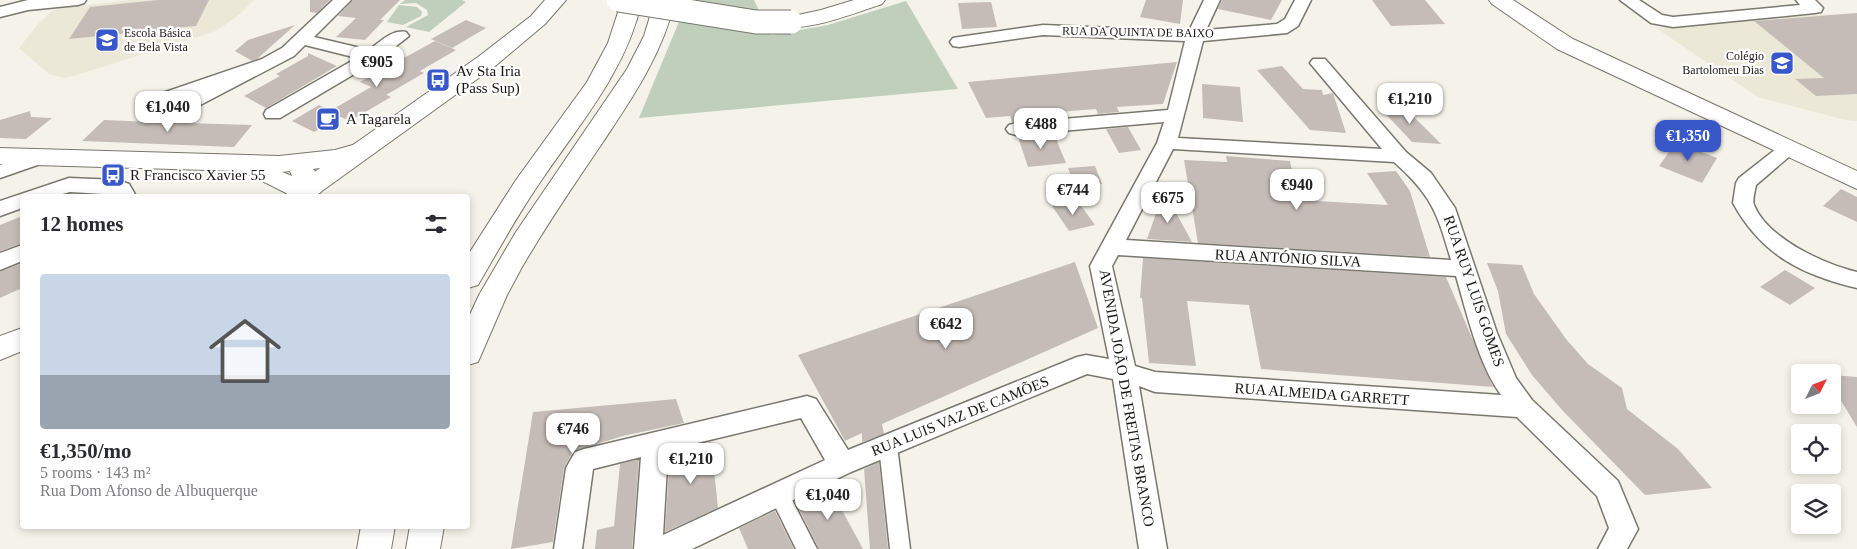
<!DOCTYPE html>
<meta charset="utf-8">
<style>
body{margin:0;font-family:"Times New Roman",serif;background:#f2f2f3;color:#2b2b33;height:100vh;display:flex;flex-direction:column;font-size:19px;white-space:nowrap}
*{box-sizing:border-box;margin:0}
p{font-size:16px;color:#7c7c81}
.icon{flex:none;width:28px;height:28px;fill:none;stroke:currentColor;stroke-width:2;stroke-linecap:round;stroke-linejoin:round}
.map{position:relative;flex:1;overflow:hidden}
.details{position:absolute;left:20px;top:194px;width:450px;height:335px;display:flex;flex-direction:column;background:#fff;border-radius:5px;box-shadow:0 2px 8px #0003}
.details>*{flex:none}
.needle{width:32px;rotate:48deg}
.tools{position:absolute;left:1791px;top:364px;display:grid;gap:10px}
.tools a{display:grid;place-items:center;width:50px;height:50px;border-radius:5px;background:#fff;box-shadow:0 2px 8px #0003;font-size:25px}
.price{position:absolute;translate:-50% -42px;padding:0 11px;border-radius:10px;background:#fff;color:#222;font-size:16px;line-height:32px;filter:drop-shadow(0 1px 2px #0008)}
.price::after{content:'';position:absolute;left:50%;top:30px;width:15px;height:11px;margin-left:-8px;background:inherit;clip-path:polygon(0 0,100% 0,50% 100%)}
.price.on{background:#3857c9;color:#fff}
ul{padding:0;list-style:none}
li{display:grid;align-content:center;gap:10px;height:265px;padding:0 20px}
li span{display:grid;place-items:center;height:155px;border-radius:5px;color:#555}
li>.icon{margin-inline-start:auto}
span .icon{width:90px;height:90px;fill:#fffc;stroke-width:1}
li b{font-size:21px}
h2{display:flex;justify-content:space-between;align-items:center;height:60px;padding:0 20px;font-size:21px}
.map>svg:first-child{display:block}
.built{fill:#ece8d7}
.green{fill:#bfcfbb}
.building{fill:#c6bcb7}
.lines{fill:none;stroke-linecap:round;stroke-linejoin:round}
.pedestrian-casing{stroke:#79776e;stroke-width:3}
.minor-casing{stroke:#79776e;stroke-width:3}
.tertiary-casing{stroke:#79776e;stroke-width:2}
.secondary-casing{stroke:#79776e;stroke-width:2}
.trunk-casing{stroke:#79776e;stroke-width:2}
.pedestrian{fill:#fff;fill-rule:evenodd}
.minor{fill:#fff;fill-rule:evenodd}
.tertiary{fill:#fff;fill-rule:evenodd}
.secondary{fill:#fff;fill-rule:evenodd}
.trunk{fill:#fff;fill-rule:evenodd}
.secondary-bridge-casing{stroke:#79776e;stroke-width:25;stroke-linecap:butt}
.secondary-bridge{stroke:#fff;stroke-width:23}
.labels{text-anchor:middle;stroke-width:4.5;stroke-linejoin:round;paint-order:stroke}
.far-street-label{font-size:12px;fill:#191815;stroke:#fff}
.far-poi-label{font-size:12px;fill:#191815;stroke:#fff;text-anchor:start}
.poi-label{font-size:15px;fill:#191815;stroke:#fff;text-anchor:start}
.street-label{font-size:15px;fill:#191815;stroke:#fff}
</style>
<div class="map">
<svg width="1857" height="549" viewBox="0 0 1857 549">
<rect width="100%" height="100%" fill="#f5f3e9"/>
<g class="built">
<path d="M 132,0 L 254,0 L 240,14 L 216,31 L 74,76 L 64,78 L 49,74 L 19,48 L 39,23 L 52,11 L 61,8 Z"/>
<path d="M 1857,13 L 1857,121 L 1845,120 L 1758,97 L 1656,28 L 1778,17 Z"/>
</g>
<g class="green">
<path d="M 405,0 L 462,0 L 466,2 L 429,32 L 406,27 L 428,15 L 427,10 L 416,3 L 400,4 Z"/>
<path d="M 688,0 L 754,0 L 771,35 L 828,25 L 906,1 L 958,89 L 639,118 Z"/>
<path d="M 399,5 L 417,7 L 422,12 L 421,16 L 403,25 L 387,22 Z"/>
</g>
<g class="building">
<path d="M 158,0 L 209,0 L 196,26 L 69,39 L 90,7 Z"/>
<path d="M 310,0 L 330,0 L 317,13 L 310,12 Z"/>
<path d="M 353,0 L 400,0 L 380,20 L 384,20 L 365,40 L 336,37 L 356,18 L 338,16 Z"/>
<path d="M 1146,0 L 1183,0 L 1180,24 L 1140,17 Z"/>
<path d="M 1222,0 L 1282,0 L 1271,20 L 1218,9 Z"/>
<path d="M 1372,0 L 1425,0 L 1445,24 L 1391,26 Z"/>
<path d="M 991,2 L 997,27 L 962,29 L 958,3 Z"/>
<path d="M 1857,13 L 1857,94 L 1816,96 L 1795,79 L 1824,78 L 1754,21 Z"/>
<path d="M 466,20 L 486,28 L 452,48 L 431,39 Z"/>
<path d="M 295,25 L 257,59 L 252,61 L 235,51 L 248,40 Z"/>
<path d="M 435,41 L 456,50 L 420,71 L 424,73 L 386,95 L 376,90 L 391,97 L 350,121 L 341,117 L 314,132 L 292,121 L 319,105 L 339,115 L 330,111 L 371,87 L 360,82 Z"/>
<path d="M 308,53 L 337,66 L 266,108 L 244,96 L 280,76 L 276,74 L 308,56 Z"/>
<path d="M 1177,62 L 1163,104 L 1117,107 L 1119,112 L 1098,114 L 1096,109 L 1046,113 L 1048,118 L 1012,122 L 1010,116 L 986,118 L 968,82 Z"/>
<path d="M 1282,66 L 1303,89 L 1322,90 L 1323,95 L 1333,93 L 1346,133 L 1310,130 L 1257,70 Z"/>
<path d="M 1202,84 L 1240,87 L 1243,122 L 1203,118 Z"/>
<path d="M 1402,105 L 1441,144 L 1412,142 L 1381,109 Z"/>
<path d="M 30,111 L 31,117 L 52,118 L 26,139 L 0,138 L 0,120 Z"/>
<path d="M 104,120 L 152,122 L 252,125 L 234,147 L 82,141 Z"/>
<path d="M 1128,127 L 1141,150 L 1119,153 L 1106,129 Z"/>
<path d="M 1054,134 L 1066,163 L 1028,167 L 1018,137 Z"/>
<path d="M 1676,142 L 1717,158 L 1702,183 L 1659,166 Z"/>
<path d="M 1226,156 L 1290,161 L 1298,200 L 1388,205 L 1367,173 L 1396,171 L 1410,191 L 1430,257 L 1198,243 L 1184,160 L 1227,162 Z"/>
<path d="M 1095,166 L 1102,184 L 1075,187 L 1068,168 Z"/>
<path d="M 1841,189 L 1857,197 L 1857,222 L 1823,206 Z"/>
<path d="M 1164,191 L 1192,242 L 1147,239 Z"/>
<path d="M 1077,200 L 1095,225 L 1069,231 L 1052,206 Z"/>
<path d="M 22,216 L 22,243 L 0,251 L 0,225 Z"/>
<path d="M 1143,258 L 1446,277 L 1493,387 L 1261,369 L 1249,305 L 1187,301 L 1196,366 L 1149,363 L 1142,298 L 1140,298 Z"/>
<path d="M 1075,262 L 1098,328 L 882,424 L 884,434 L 862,442 L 862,433 L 845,441 L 798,355 Z"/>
<path d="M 22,263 L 22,288 L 0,298 L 0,272 Z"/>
<path d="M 1487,263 L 1522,265 L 1534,294 L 1566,339 L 1588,364 L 1622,388 L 1627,409 L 1678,449 L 1712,488 L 1645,495 L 1562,410 L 1532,375 L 1506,334 L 1498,291 Z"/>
<path d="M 1785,270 L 1815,288 L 1790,305 L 1760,287 Z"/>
<path d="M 1832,375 L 1857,377 L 1857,427 L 1832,386 Z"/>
<path d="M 676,399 L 684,423 L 623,436 L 573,451 L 564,468 L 553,542 L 511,549 L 533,412 Z"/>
<path d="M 711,442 L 718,508 L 665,532 L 670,452 Z"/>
<path d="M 639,459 L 632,549 L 595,549 L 597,530 L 614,526 L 620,464 Z"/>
<path d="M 879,462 L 888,549 L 870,549 L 864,469 Z"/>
<path d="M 829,486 L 863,549 L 819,549 L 795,501 Z"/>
<path d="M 775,511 L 794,549 L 748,549 L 739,528 Z"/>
</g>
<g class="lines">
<g class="pedestrian-casing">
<g id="pedestrian">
<path d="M 888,438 L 895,440 L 897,446 L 910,549 L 890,549 L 879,446 L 881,440 Z"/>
<path d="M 779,486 L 786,488 L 817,549 L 796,549 L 769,494 L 772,488 Z"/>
</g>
</g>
<g class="minor-casing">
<g id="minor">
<path d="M 28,0 L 86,0 L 84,3 L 78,5 L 28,10 L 0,17 L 0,7 Z"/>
<path d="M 333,0 L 351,0 L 314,37 L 369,50 C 380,42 392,29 406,32 L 409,36 L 378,60 L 280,118 L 266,118 L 264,114 L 266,110 L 357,58 L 305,45 L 294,56 L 185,113 C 171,116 153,112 139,109 L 137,105 L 139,101 L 262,59 L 282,48 ZM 187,97 L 175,103 L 171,103 Z"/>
<path d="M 1204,0 L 1220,0 L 1206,30 L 1277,24 L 1285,19 L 1295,0 L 1311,0 L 1298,26 L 1287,33 L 1203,41 L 1178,138 L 1382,149 L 1310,63 L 1313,59 L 1325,59 L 1406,152 L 1431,173 L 1455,208 L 1497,333 L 1516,378 L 1532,400 L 1618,481 L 1638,529 L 1627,549 L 1598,549 L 1609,528 L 1597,496 L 1517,417 L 1155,392 L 1139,386 L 1167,549 L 1139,549 L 1113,379 L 1087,374 L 851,472 L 692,549 L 634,549 L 641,457 L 593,469 L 582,549 L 554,549 L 566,468 L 575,452 L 584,449 L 807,396 L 816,399 L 848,450 L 1077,357 L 1086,355 L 1109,359 L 1090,266 L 1157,143 L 1164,122 L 1016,135 L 1009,133 L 1006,129 L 1009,125 L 1016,123 L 1168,110 L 1185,41 L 1043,35 L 959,47 L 953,46 L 950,42 L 953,38 L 959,37 L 1043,25 L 1189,31 ZM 1173,149 L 1394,162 C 1432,196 1437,212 1451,260 L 1126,240 ZM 1118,255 L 1456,276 C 1467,314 1478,363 1501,395 L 1155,372 L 1135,366 L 1112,266 ZM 801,418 L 825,460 L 663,535 L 668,450 Z"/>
<path d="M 1620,0 L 1639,0 L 1662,15 L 1673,17 L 1800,5 L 1796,0 L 1815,0 L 1823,8 L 1821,12 L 1815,13 L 1673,27 L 1651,23 Z"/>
<path d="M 1788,143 L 1795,145 L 1798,149 L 1756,185 C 1755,191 1752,200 1754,205 C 1768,239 1824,264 1857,272 L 1857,288 C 1801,275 1761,254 1733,203 L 1736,183 L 1739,178 L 1781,145 Z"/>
<path d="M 39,152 L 46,154 L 49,158 L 46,162 L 0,178 L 0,165 Z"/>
<path d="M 69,178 L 118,180 L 129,184 L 136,196 L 70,192 L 55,196 L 22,196 L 22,208 L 0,216 L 0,201 Z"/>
<path d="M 22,245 L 22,261 L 0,270 L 0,253 Z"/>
</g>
</g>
<g class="tertiary-casing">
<path id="tertiary" d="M 367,141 L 376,143 L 379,148 C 370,162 330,167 313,169 L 322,180 L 324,187 L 320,193 L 311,195 L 286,193 L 242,171 L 0,164 L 0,148 L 279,156 L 335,150 ZM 290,171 L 292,176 L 282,172 Z"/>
</g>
<g class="secondary-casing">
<g id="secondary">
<path d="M 545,0 L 566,0 L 545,24 L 494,67 L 315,196 L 285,196 L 289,190 L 478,57 L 531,16 Z"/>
<path d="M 854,0 L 885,0 L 882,4 C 858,12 807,32 784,26 L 781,22 L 784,18 L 821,10 Z"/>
<path d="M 1489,0 L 1513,0 L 1573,39 L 1857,171 L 1857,189 L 1557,49 L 1492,4 Z"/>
<path d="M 22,328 L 22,351 L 0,360 L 0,336 Z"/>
</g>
</g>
<g class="trunk-casing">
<g id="trunk">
<path d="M 622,0 L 642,0 C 627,69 582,121 543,178 C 519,212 499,249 478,285 L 468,288 L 468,255 L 516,180 L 587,82 L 608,43 Z"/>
<path d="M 655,0 L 675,0 C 663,53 633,97 603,142 C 575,183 547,224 522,267 L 507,295 L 478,362 L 468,365 L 468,319 L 479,295 L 516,232 L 627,69 L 644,36 Z"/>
<path d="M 361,526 L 395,526 L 391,549 L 357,549 Z"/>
<path d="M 410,526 L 444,526 L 440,549 L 406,549 Z"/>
</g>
</g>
<use href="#pedestrian" class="pedestrian"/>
<use href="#minor" class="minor"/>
<use href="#tertiary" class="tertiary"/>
<use href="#secondary" class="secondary"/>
<use href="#trunk" class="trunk"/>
<g class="secondary-bridge-casing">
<path id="secondary-bridge" d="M 618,0 L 756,22 L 791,22"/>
</g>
<use href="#secondary-bridge" class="secondary-bridge"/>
</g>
<defs>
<g id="school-square" transform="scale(1.25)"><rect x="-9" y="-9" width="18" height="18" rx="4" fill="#3857c9" stroke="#fff"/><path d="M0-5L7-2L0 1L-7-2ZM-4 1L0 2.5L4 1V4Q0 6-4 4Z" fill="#fff"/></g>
<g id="bus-square" transform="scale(1.25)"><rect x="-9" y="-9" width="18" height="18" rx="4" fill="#3857c9" stroke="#fff"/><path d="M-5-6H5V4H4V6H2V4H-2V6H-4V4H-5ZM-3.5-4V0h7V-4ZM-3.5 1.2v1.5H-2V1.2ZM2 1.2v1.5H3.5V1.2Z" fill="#fff"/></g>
<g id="cafe-square" transform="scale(1.25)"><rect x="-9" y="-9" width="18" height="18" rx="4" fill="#3857c9" stroke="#fff"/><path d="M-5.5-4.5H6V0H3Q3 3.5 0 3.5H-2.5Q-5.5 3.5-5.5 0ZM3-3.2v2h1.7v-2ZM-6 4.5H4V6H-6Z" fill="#fff"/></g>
</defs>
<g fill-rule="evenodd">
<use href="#school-square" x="107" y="40"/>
<use href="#school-square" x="1782" y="63"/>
<use href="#bus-square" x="438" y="80"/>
<use href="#cafe-square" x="328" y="119"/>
<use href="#bus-square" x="113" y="175"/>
</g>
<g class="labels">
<g class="far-street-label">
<text transform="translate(1138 32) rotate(1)" y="4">RUA DA QUINTA DE BAIXO</text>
</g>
<g class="far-poi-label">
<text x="124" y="37">Escola Básica<tspan x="124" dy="14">de Bela Vista</tspan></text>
<text x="1764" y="60" text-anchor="end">Colégio<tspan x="1764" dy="14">Bartolomeu Dias</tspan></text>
</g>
<g class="poi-label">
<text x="456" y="76">Av Sta Iria<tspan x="456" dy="17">(Pass Sup)</tspan></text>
<text x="346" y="124">A Tagarela</text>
<text x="130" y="180">R Francisco Xavier 55</text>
</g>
<g class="street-label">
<text transform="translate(1288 258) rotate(3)" y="5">RUA ANTÓNIO SILVA</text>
<text transform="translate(1474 291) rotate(71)" y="5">RUA RUY LUIS GOMES</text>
<text transform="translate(1322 394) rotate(4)" y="5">RUA ALMEIDA GARRETT</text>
<text transform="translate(1127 398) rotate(80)" y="5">AVENIDA JOÃO DE FREITAS BRANCO</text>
<text transform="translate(960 416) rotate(-22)" y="5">RUA LUIS VAZ DE CAMÕES</text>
</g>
</g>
</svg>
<div class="tools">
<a><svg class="needle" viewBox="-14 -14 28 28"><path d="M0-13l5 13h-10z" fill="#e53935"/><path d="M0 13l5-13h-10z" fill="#7c7c81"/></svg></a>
<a><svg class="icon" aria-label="locate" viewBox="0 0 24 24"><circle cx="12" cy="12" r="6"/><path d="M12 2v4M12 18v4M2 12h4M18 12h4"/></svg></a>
<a><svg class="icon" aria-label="layers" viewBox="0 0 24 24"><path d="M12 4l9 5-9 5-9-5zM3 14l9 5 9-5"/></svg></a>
</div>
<b class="price" style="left:377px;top:88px">€905</b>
<b class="price" style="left:1410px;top:125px">€1,210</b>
<b class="price" style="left:168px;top:133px">€1,040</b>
<b class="price" style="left:1041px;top:150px">€488</b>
<b class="price on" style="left:1688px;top:162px">€1,350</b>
<b class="price" style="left:1297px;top:211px">€940</b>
<b class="price" style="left:1073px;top:216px">€744</b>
<b class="price" style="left:1168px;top:224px">€675</b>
<b class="price" style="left:946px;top:350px">€642</b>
<b class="price" style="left:573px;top:455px">€746</b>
<b class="price" style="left:691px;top:485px">€1,210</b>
<b class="price" style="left:828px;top:521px">€1,040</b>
<section class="details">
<h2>12 homes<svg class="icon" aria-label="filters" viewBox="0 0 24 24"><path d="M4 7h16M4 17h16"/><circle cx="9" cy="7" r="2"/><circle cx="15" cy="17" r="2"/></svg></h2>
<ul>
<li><span style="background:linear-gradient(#c9d6e8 65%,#9aa5b1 0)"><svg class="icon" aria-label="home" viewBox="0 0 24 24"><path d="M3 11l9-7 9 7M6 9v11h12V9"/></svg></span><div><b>€1,350/mo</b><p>5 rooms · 143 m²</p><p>Rua Dom Afonso de Albuquerque</p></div></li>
</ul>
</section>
</div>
